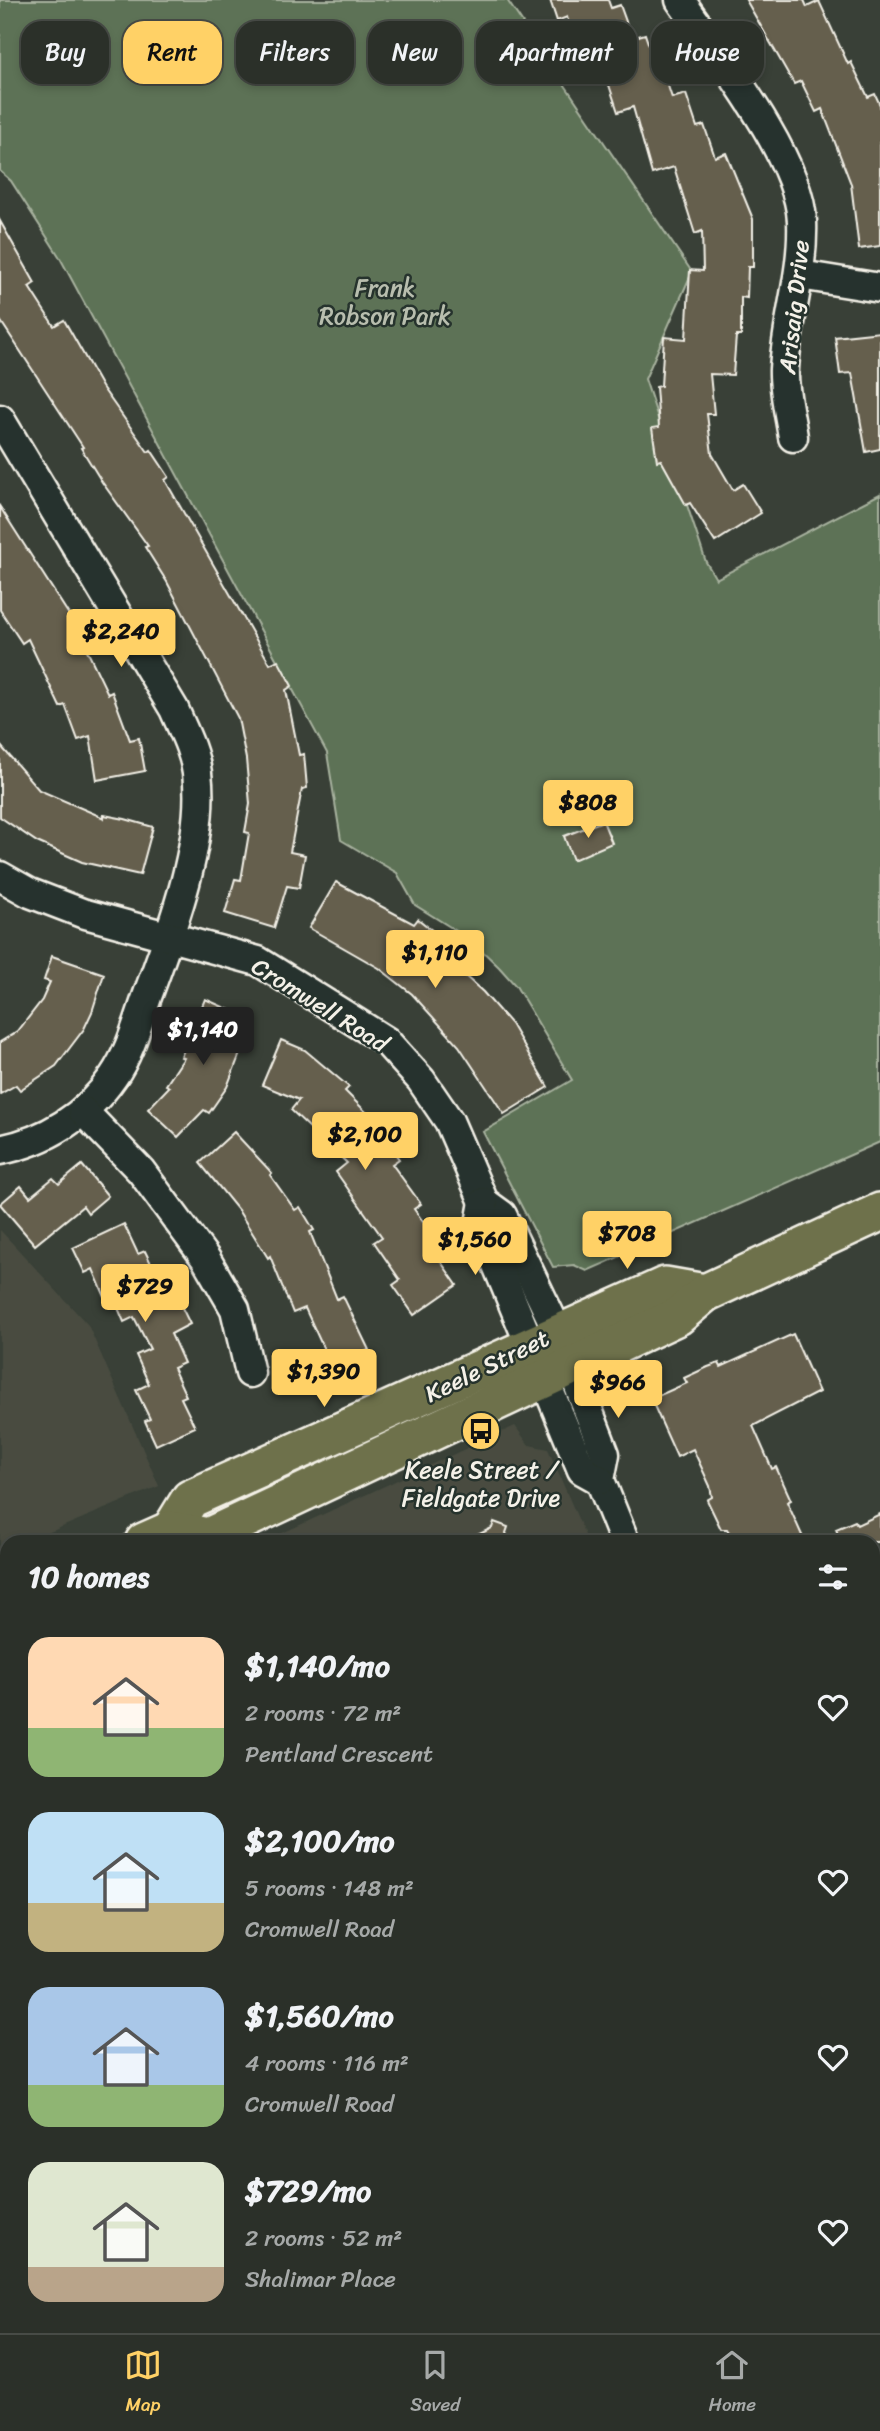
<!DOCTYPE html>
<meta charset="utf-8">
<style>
body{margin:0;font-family:Sriracha,sans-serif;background:#373c35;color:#f1f3f6;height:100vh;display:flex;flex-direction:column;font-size:26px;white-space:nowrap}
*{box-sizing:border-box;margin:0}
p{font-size:23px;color:#a6a9a8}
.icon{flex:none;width:38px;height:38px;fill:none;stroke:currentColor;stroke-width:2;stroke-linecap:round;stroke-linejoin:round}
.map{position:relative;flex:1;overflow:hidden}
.drawer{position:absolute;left:0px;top:1535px;width:880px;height:800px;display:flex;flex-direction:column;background:#2b3029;border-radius:21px 21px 0 0;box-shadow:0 4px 10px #0003,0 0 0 2px #474b46}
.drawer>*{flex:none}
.banner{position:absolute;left:21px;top:21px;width:838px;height:63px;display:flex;gap:14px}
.price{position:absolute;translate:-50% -60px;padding:0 16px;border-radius:7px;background:#ffd166;color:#111;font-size:23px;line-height:46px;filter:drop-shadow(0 2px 4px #0008)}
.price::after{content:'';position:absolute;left:50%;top:42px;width:21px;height:16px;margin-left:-10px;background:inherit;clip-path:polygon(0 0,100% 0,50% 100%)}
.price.selected{background:#222;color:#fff}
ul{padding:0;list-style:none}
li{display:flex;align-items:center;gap:21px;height:175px;padding:0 28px}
li span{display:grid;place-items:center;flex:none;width:196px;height:140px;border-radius:21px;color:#555}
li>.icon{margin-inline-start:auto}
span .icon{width:84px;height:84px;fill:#fffc;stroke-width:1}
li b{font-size:30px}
h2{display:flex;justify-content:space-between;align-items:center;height:84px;padding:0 28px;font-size:30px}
.pill{padding:0 24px;border-radius:21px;background:#2b3029;box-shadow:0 4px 10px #0003,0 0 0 2px #474b46;font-size:24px;line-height:63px}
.pill.selected{background:#ffd166;color:#111}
.tabs{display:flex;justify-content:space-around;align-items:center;height:98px;border-top:2px solid #474b46;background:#2b3029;font-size:19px;color:#a6a9a8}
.tabs a{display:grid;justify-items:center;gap:4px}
.tabs .selected{color:#ffd166}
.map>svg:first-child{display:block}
.built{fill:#494c41}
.green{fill:#5d7256;stroke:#a8b29f;stroke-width:2}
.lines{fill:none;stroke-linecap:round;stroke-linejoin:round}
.stream{stroke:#8b9f9c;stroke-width:6}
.building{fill:#655f4e;stroke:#f4f1e8;stroke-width:2}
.minor-casing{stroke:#f4f1e8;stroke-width:33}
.major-casing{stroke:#f4f1e8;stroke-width:42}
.minor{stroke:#26332d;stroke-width:28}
.major{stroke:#6e714b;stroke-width:37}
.labels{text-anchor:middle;stroke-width:5;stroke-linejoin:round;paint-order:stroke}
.park-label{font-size:24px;fill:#b8beae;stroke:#26332d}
.street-label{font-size:24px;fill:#f4f1e8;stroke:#26332d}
.poi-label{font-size:24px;fill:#f4f1e8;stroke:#26332d}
</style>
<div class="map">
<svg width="880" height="2333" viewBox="0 0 880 2333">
<rect width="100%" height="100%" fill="#394037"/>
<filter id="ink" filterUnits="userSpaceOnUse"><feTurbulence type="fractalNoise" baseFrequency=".0143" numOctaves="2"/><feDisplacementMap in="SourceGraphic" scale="14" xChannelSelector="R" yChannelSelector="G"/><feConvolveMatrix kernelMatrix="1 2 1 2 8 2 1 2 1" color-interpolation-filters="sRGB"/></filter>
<g filter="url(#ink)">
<g class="built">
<path d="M 0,1230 L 88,1325 L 159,1486 L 26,1542 L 7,1542 L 7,1550 L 0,1553 Z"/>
<path d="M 515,1426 L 529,1445 L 548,1449 L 588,1542 L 263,1542 Z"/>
</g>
<g class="green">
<path d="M 0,0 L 507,0 L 692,272 L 645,379 L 706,562 L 716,579 L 880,494 L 880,1142 L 587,1271 L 574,1265 L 553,1267 L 483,1132 L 572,1080 L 516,986 L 499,967 L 471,940 L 415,905 L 397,873 L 341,840 L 327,753 L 59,256 L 11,181 L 0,171 Z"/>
<path d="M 880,1619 L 880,1779 L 873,1780 L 873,1622 Z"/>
<path d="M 257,2328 L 867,2328 L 868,2333 L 254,2333 Z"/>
</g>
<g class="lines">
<g class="stream">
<path d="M 873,1662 L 880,1661"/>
<path d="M 320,2333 L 322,2328"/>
</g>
</g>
<g class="building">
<path d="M 550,0 L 608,0 L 611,8 L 620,5 L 632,38 L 645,34 L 656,67 L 661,65 L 672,98 L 686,94 L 697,127 L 704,125 L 715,157 L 726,153 L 753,219 L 753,267 L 748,267 L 747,298 L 741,297 L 741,336 L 736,336 L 733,375 L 710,374 L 714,414 L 707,414 L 712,454 L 733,490 L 743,484 L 761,513 L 715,542 L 690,503 L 686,505 L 661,460 L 657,461 L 652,428 L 659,427 L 656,387 L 661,386 L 664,337 L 686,339 L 690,270 L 703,271 L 702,231 L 695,234 L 674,167 L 652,174 L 633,107 L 618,112 L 607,79 L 602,80 L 590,46 L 578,51 L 567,17 L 557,21 Z"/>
<path d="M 746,0 L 804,0 L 807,7 L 819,1 L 848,64 L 851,62 L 868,97 L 875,94 L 880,105 L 880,246 L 859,249 L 851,184 L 822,109 L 816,112 L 801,81 L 794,84 Z"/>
<path d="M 0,221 L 35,283 L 29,287 L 54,326 L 64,320 L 102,387 L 148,452 L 151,450 L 169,477 L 165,480 L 270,664 L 278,660 L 292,686 L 286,690 L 299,755 L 304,754 L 307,788 L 302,789 L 290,852 L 305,855 L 299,888 L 287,886 L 274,928 L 225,913 L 235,879 L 241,880 L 249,833 L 245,832 L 250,804 L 246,759 L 238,718 L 167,582 L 145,547 L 148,546 L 102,482 L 81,448 L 83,447 L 0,320 Z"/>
<path d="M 880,332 L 880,449 L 866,452 L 852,373 L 840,374 L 835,337 Z"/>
<path d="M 0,507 L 73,621 L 108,694 L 112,692 L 130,740 L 139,738 L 145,771 L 97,780 L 90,736 L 78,740 L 65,705 L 60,707 L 28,639 L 22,643 L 0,610 Z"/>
<path d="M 0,745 L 39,790 L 104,818 L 104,815 L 125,819 L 153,827 L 140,875 L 82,862 L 37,842 L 0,817 Z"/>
<path d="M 603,821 L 612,843 L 573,860 L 564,836 Z"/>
<path d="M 336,882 L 414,924 L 418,919 L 444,940 L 436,950 L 483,992 L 511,1024 L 548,1087 L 504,1114 L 459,1046 L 412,994 L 379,968 L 309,928 Z"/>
<path d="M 52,956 L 104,974 L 92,1012 L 84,1029 L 56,1066 L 20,1090 L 16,1085 L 0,1094 L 0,1042 L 18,1031 L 42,1000 L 50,982 L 44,980 Z"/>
<path d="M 205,999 L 253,1020 L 227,1087 L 209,1113 L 204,1110 L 178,1137 L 148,1109 L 169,1087 L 166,1085 L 184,1058 L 181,1057 Z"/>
<path d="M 281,1040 L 305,1050 L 349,1087 L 345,1091 L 379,1125 L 376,1128 L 399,1159 L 392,1164 L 421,1204 L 414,1209 L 439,1244 L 432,1249 L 457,1285 L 414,1315 L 393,1285 L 400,1280 L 374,1242 L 382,1237 L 336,1172 L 347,1163 L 291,1110 L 299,1100 L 262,1085 Z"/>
<path d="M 234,1132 L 272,1173 L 270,1175 L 295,1210 L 300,1207 L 314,1230 L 310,1232 L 337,1299 L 343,1296 L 369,1350 L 332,1367 L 305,1308 L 293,1313 L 270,1256 L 268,1258 L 238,1210 L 200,1163 Z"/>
<path d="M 82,1165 L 108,1196 L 88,1213 L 83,1206 L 35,1245 L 0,1204 L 21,1186 L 30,1197 L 53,1178 L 59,1184 Z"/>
<path d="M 124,1224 L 138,1254 L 145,1251 L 158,1278 L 166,1275 L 190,1324 L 171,1334 L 184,1363 L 173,1368 L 186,1396 L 181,1398 L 195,1427 L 156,1445 L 145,1421 L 150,1419 L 136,1390 L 149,1384 L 136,1355 L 150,1349 L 134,1317 L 124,1322 L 112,1294 L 105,1297 L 93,1269 L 85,1273 L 73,1248 Z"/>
<path d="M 793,1334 L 819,1392 L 753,1426 L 772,1469 L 776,1467 L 791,1500 L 787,1502 L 805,1542 L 735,1542 L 727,1529 L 721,1529 L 707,1500 L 712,1497 L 710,1486 L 693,1449 L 677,1457 L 651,1399 L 687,1383 L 684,1378 L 708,1367 L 719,1363 L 721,1367 Z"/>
<path d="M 880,1514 L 880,1542 L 841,1542 L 836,1529 L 855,1521 L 857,1525 Z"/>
<path d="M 494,1522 L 508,1527 L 506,1533 L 510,1542 L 463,1542 L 492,1528 Z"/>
</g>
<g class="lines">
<g class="minor-casing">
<g id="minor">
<path d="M 680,0 C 717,54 799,156 802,221 C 804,272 787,319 784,369 C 783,390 790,416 793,437"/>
<path d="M 800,275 L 880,288"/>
<path d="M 0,419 L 174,709 C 183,730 194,750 197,773 C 206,840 171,932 148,994 C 138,1022 130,1053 113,1077 C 86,1116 46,1141 0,1150"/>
<path d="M 0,876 L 30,893 L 82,913 L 258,961 L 386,1041 L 421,1080 L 449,1121 L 484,1202 L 502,1215 L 558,1332 L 605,1454 L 600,1480 L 625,1542"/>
<path d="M 83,1111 L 141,1171 L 206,1259 L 235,1309 L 250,1373"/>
<path d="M 484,1202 L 480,1224 L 582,1470 L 600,1480"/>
<path d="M 873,1866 L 880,1858"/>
<path d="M 0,1911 L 7,1898"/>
<path d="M 0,2133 L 7,2136"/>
<path d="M 94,2333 L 96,2328"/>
</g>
</g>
<g class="major-casing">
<g id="major">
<path d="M 171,1530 L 190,1499 L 665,1286 L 705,1293"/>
<path d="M 144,1542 L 171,1530 L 208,1537 L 678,1316 L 705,1293 L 880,1212"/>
<path d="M 0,1603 L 7,1600"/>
</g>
</g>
<use href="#minor" class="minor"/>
<use href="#major" class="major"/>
</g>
</g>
<defs>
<g id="bus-disc" transform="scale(2.0125)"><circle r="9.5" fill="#ffd166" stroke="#26332d"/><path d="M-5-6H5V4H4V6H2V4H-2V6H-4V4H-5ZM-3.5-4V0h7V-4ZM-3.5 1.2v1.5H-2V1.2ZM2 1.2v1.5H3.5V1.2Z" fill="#111"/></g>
</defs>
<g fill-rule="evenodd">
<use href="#bus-disc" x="481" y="1431"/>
</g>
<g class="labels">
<g class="park-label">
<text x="385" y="296">Frank<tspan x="385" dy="28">Robson Park</tspan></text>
</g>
<g class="street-label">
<text transform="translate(794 307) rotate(-84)" y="8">Arisaig Drive</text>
<text transform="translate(320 1005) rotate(32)" y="8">Cromwell Road</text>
<text transform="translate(487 1366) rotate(-26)" y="8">Keele Street</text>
</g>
<g class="poi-label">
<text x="481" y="1478">Keele Street /<tspan x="481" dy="28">Fieldgate Drive</tspan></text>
</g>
</g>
</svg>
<b class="price" style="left:121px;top:669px">$2,240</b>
<b class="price" style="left:588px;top:840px">$808</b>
<b class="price" style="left:435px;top:990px">$1,110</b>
<b class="price selected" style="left:203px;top:1067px">$1,140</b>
<b class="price" style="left:365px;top:1172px">$2,100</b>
<b class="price" style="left:627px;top:1271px">$708</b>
<b class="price" style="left:475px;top:1277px">$1,560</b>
<b class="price" style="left:145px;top:1324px">$729</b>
<b class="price" style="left:324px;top:1409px">$1,390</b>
<b class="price" style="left:618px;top:1420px">$966</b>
<div class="banner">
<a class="pill">Buy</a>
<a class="pill selected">Rent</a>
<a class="pill">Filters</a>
<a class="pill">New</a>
<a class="pill">Apartment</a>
<a class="pill">House</a>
</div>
<section class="drawer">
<h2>10 homes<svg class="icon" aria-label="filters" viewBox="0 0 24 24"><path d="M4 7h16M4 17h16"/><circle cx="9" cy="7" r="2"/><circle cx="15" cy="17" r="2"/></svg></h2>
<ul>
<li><span style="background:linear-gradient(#ffd9b3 65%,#8fb573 0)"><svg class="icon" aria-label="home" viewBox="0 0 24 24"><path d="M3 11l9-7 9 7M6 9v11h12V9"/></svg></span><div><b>$1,140/mo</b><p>2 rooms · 72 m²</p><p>Pentland Crescent</p></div><svg class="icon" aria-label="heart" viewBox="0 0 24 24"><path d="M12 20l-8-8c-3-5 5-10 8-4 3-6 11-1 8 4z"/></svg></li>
<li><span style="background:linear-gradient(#bfe0f5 65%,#c2b280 0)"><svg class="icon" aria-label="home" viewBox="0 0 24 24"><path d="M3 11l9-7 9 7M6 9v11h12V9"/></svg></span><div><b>$2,100/mo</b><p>5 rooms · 148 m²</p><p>Cromwell Road</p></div><svg class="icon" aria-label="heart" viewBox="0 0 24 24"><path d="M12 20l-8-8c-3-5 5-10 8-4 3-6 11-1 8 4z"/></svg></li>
<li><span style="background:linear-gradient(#a9c7e8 70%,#8fb573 0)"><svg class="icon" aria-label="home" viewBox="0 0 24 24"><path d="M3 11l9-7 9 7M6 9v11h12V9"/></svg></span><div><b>$1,560/mo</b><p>4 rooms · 116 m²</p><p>Cromwell Road</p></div><svg class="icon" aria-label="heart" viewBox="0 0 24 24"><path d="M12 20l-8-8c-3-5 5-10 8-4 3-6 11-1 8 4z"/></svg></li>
<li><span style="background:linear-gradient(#dfe7d0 75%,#b9a48a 0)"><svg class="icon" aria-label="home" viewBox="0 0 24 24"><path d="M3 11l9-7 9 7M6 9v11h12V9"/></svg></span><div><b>$729/mo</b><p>2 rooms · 52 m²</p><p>Shalimar Place</p></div><svg class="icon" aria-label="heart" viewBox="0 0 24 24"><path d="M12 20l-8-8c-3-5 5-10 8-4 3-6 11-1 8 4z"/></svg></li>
</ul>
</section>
</div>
<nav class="tabs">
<a class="selected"><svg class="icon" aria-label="map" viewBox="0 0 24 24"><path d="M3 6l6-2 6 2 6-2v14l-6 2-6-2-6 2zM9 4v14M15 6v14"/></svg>Map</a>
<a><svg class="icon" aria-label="saved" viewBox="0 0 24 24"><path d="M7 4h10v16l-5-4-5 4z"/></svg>Saved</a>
<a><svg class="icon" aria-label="home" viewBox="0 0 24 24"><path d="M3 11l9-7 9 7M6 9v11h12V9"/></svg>Home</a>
</nav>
